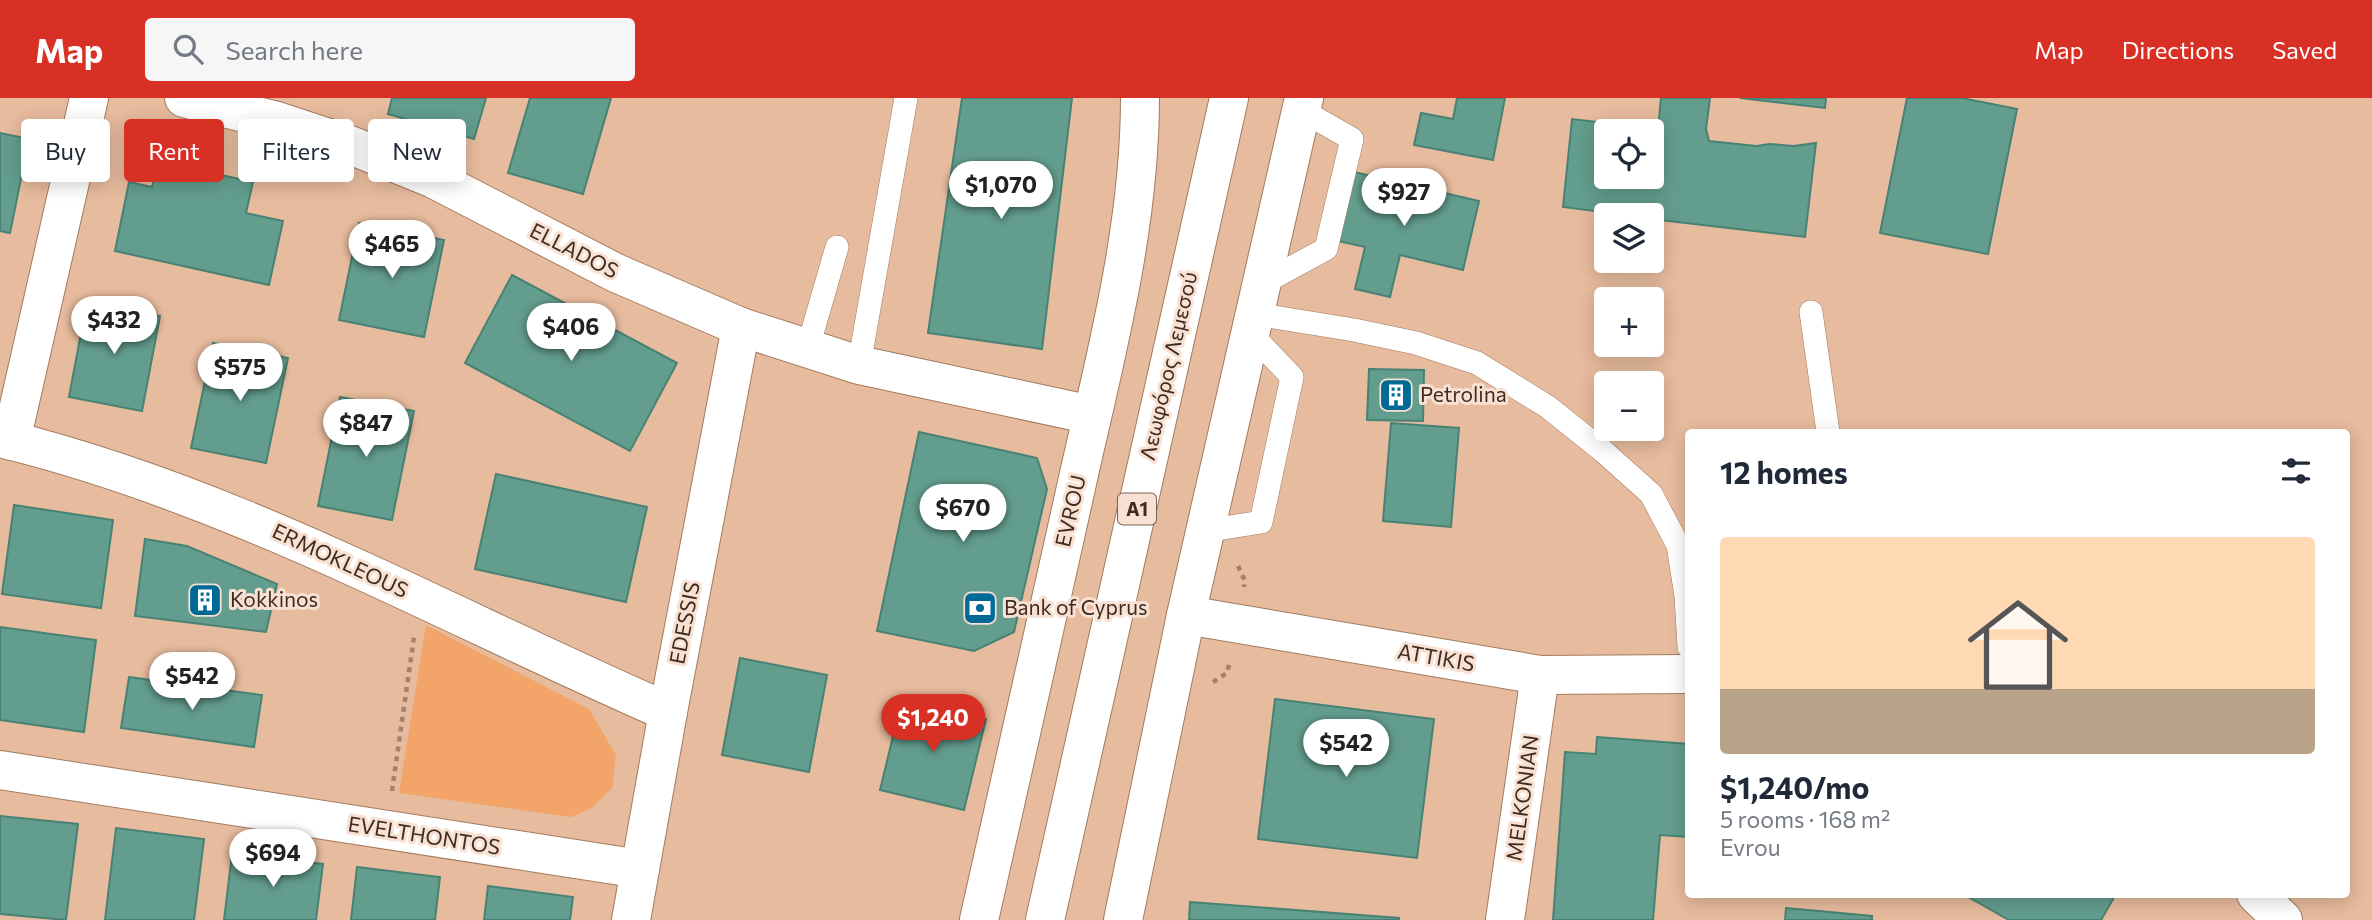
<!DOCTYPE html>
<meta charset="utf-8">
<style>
body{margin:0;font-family:Commissioner,sans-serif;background:#f6f6f7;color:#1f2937;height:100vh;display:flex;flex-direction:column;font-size:26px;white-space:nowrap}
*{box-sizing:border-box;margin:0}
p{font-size:23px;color:#747a83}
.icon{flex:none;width:38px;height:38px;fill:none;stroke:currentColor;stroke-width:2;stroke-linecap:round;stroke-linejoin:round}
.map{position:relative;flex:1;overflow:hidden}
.sheet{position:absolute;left:1685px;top:331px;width:665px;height:469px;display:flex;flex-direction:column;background:#fff;border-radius:7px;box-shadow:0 4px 18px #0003}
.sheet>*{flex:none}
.top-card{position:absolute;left:21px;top:21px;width:665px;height:63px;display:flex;gap:14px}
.fabs{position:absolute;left:1594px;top:21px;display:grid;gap:14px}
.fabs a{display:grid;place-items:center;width:70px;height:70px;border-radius:7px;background:#fff;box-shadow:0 4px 18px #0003;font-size:35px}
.price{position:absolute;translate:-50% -60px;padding:0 16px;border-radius:24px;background:#fff;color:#222;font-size:23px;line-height:46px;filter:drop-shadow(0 2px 4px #0008)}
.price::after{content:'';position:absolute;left:50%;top:42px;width:21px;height:16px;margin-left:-10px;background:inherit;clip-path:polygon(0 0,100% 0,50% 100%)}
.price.current{background:#d93025;color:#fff}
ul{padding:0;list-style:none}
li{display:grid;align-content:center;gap:14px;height:371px;padding:0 35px}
li span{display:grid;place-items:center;height:217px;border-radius:7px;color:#555}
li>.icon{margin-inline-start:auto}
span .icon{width:126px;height:126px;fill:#fffc;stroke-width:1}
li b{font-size:30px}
h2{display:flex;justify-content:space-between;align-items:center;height:84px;padding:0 35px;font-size:30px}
.pill{padding:0 24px;border-radius:7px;background:#fff;box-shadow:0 4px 18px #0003;font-size:24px;line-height:63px}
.pill.current{background:#d93025;color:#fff}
header{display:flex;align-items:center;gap:42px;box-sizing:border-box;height:98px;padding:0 35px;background:#d93025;color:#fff}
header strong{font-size:33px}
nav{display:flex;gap:38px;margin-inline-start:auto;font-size:24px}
.search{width:490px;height:63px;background:#f6f6f7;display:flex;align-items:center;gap:18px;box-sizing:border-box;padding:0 24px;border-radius:7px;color:#747a83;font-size:26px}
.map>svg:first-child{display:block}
.green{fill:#f3a468}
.building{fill:#639d8e;stroke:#488274;stroke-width:2;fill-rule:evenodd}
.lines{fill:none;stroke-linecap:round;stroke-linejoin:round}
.service-casing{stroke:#a37b5e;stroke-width:24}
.minor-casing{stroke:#a37b5e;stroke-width:40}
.primary-casing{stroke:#a37b5e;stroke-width:40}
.path{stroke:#a3826b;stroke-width:4.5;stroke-dasharray:5 5;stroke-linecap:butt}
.service{stroke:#fff;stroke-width:23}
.minor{stroke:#fff;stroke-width:38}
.primary{stroke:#fff;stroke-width:38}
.labels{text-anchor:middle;stroke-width:6;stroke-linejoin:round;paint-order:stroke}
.shield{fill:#f8e1d2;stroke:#766255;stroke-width:2}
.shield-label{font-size:19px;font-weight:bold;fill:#3e2c20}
.street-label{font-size:21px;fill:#3e2c20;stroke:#f8e1d2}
.poi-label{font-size:21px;fill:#3e2c20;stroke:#f8e1d2;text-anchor:start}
</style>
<header>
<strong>Map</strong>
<div class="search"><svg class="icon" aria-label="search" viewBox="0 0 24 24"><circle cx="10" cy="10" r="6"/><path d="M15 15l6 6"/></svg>Search here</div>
<nav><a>Map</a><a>Directions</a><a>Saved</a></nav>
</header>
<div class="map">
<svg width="2372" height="822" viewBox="0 0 2372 822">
<rect width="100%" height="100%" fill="#e7bb9d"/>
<path class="green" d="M 426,527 L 589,611 L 616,657 L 612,690 L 592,710 L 571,719 L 399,695 Z"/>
<g class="building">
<path d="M 392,0 L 486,0 L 474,41 L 388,16 Z"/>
<path d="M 530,0 L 611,0 L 583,96 L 508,75 Z"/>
<path d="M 962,0 L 1072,0 L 1042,251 L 928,235 Z"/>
<path d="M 1457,0 L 1505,0 L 1493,62 L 1414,47 L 1421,15 L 1453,21 Z"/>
<path d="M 1661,0 L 1710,0 L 1706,31 L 1709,43 L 1756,48 L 1770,46 L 1794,48 L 1816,45 L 1805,139 L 1652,121 L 1652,117 L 1625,117 L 1563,109 L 1572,21 L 1658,31 ZM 1606,33 L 1652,33 L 1652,79 L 1606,79 Z"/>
<path d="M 1740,0 L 1826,0 L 1825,10 Z"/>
<path d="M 1907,0 L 1962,0 L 2017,11 L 1988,156 L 1880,135 Z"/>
<path d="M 0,35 L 29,41 L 10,135 L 0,133 Z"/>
<path d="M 158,63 L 253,84 L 246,115 L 283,123 L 269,187 L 115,153 L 129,84 L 152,89 Z"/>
<path d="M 1354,74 L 1479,103 L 1463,172 L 1400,157 L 1390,199 L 1355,191 L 1365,149 L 1338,143 Z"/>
<path d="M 359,125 L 444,142 L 424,239 L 339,222 Z"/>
<path d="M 512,177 L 677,265 L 630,353 L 465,265 Z"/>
<path d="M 87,203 L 160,218 L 142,313 L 69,299 Z"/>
<path d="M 213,245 L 288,260 L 266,365 L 191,350 Z"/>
<path d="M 1369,271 L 1424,272 L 1423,323 L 1367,322 Z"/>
<path d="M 340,299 L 414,313 L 392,422 L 318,408 Z"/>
<path d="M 1391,325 L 1459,330 L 1451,429 L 1383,423 Z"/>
<path d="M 919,334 L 1037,360 L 1047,391 L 1014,534 L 974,553 L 877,533 Z"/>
<path d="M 496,376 L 647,409 L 626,504 L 475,471 Z"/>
<path d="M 14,407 L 113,422 L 101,510 L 2,496 Z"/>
<path d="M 145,441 L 187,448 L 277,486 L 266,534 L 135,518 Z"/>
<path d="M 0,529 L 96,542 L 84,634 L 0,622 Z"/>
<path d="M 740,560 L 827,577 L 809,674 L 722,657 Z"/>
<path d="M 129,579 L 262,597 L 254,649 L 121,630 Z"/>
<path d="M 902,601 L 986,621 L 964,712 L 880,692 Z"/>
<path d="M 1275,601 L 1434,621 L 1417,760 L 1258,741 Z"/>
<path d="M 1597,639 L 1689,646 L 1689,739 L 1660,737 L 1653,822 L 1553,822 L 1565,654 L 1596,656 Z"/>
<path d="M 0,718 L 78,726 L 66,822 L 0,816 Z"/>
<path d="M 116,730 L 204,741 L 194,822 L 105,822 Z"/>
<path d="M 232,756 L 323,766 L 316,822 L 224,822 Z"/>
<path d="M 357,769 L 440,779 L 435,822 L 351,822 Z"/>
<path d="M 488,788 L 573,799 L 570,822 L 484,822 Z"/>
<path d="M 1963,796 L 2116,796 L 2101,822 L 2009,822 Z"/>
<path d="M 1190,804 L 1399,820 L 1399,822 L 1189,822 Z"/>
<path d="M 1786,810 L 1872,818 L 1872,822 L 1785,822 Z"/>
</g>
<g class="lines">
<g class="service-casing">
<g id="service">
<path d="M 1263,185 L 1326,151 L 1352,41 L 1301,12"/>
<path d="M 1811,214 L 1828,334"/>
<path d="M 1255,216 L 1354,232 L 1416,245 L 1477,265 L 1548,309 L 1603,353 L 1651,396 L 1678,447 L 1686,498 L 1689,549"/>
<path d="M 808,249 L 837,149"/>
<path d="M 859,267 L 906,0"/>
<path d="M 1205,433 L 1261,424 L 1292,279 L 1251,236"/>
</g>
</g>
<g class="minor-casing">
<g id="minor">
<path d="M 184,0 L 277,23 L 350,47 L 434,81 L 616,175 L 741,229 L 859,267 L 1092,317"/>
<path d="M 0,340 C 235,397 447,518 668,614"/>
<path d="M 11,343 L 89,0"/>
<path d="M 1186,517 L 1540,577 L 1689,576"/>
<path d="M 0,672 L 640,771"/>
<path d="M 2256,796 L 2283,822"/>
<path d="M 631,822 L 668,614 L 741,229"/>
<path d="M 979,822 C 1012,674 1046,525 1079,376 C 1107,253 1140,127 1140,0"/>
<path d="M 1505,822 L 1540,577"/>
</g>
</g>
<g class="primary-casing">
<g id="primary">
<path d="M 1045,822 L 1229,0"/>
<path d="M 1123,822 L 1186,517 L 1304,0"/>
</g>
</g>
<g class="path">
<path d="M 1238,468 L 1245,483 L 1244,489"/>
<path d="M 1213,584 L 1227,575 L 1230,563"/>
<path d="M 392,693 L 414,539"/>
</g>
<use href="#service" class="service"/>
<use href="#minor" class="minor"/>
<use href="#primary" class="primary"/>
</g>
<defs>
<g id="building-square" transform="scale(1.75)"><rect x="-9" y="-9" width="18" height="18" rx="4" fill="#006a97" stroke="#f8e1d2"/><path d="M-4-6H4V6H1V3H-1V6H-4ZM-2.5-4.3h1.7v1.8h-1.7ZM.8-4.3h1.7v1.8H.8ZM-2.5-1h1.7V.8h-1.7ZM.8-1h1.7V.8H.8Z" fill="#fff"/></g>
<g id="bank-square" transform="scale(1.75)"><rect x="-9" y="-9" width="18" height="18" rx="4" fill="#006a97" stroke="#f8e1d2"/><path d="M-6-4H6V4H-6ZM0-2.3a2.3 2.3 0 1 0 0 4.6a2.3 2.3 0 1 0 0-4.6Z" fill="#fff"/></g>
</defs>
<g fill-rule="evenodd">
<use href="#building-square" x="1396" y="297"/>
<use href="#building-square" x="205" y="502"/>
<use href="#bank-square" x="980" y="510"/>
</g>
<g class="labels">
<rect class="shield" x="1118" y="395.5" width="38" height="31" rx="5"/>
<g class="shield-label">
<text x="1137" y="418">A1</text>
</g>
<g class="street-label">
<text transform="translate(574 153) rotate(27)" y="7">ELLADOS</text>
<text transform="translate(1169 268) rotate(-77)" y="7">Λεωφόρος Λεμεσού</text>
<text transform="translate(1071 413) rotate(-77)" y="7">EVROU</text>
<text transform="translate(340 463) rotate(25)" y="7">ERMOKLEOUS</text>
<text transform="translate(685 525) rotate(-79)" y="7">EDESSIS</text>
<text transform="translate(1436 560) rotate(10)" y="7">ATTIKIS</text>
<text transform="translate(1523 700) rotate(-82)" y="7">MELKONIAN</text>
<text transform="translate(424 738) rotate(9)" y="7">EVELTHONTOS</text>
</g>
<g class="poi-label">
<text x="1420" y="304">Petrolina</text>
<text x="230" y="509">Kokkinos</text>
<text x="1004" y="517">Bank of Cyprus</text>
</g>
</g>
</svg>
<div class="fabs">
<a><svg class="icon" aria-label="locate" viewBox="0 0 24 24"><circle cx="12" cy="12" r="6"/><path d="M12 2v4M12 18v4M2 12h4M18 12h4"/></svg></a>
<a><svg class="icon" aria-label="layers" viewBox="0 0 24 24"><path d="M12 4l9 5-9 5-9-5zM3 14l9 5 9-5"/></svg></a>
<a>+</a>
<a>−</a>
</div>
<b class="price" style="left:1001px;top:123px">$1,070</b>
<b class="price" style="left:1404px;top:130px">$927</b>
<b class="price" style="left:392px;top:182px">$465</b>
<b class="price" style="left:114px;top:258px">$432</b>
<b class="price" style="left:571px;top:265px">$406</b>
<b class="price" style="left:240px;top:305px">$575</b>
<b class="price" style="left:366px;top:361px">$847</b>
<b class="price" style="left:963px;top:446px">$670</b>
<b class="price" style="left:192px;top:614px">$542</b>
<b class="price current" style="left:933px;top:656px">$1,240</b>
<b class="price" style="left:1346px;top:681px">$542</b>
<b class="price" style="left:273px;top:791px">$694</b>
<div class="top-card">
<a class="pill">Buy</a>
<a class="pill current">Rent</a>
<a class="pill">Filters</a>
<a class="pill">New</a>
</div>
<section class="sheet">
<h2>12 homes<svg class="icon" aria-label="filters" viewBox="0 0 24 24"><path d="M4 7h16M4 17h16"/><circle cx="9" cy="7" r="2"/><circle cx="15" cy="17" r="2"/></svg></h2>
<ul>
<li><span style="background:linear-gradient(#ffd9b3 70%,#b9a48a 0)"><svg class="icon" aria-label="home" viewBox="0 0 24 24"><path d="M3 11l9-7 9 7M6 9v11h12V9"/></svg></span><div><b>$1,240/mo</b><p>5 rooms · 168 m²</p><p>Evrou</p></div></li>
</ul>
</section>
</div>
